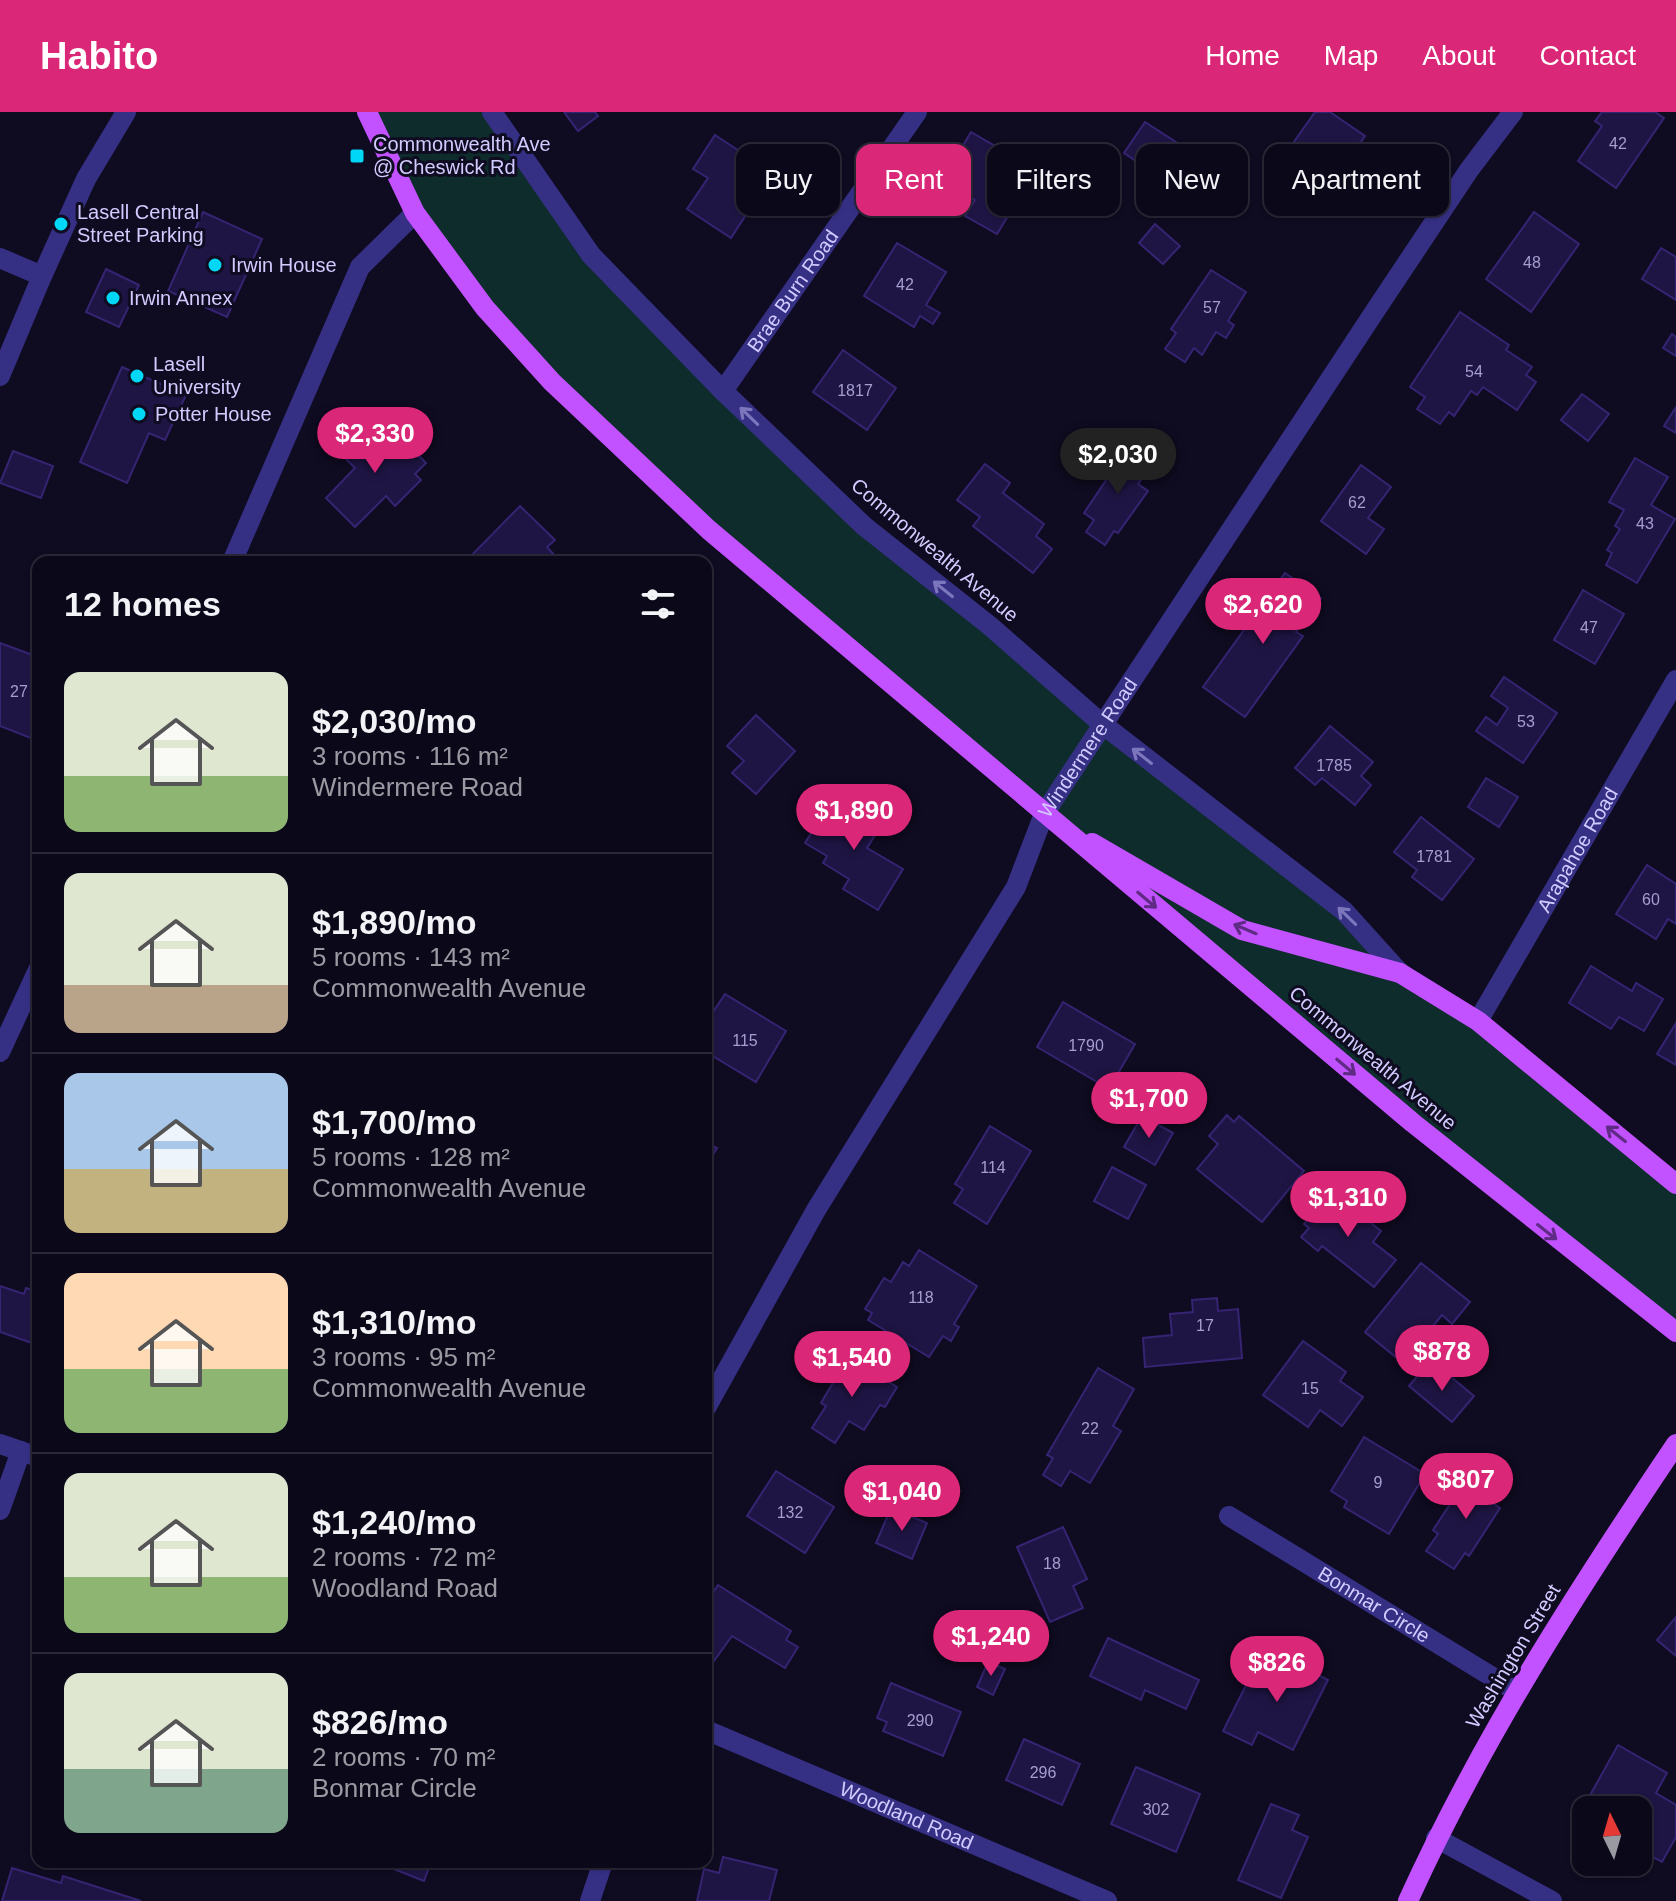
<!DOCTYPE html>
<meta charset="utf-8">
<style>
body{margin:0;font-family:Helvetica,sans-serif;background:#141122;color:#f1f3f6;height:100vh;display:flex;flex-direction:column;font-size:30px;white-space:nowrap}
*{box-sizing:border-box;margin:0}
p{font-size:26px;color:#9a9aa2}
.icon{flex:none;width:44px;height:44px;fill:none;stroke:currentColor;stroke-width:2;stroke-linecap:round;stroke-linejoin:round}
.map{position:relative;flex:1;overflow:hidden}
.details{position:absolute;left:32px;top:444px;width:680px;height:1312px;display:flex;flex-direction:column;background:#0b0819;border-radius:16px;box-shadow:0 2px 6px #0004,0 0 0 2px #2b2938}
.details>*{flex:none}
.guide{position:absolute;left:736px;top:32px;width:760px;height:72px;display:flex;gap:16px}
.needle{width:52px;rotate:355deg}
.buttons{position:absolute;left:1572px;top:1684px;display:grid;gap:16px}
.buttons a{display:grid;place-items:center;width:80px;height:80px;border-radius:16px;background:#0b0819;box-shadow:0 2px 6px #0004,0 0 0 2px #2b2938;font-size:40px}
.price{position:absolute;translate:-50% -68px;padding:0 18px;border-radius:28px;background:#db2777;color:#fff;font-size:26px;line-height:52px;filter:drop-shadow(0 2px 4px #0008)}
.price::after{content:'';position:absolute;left:50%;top:48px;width:24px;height:18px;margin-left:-12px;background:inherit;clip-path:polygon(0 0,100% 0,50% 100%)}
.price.selected{background:#222;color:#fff}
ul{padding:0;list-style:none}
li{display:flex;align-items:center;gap:24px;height:200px;padding:0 32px}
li+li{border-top:2px solid #2b2938}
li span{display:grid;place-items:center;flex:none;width:224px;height:160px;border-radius:16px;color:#555}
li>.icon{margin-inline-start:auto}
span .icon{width:96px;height:96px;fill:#fffc;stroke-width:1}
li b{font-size:34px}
h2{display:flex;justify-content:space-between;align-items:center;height:96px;padding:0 32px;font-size:34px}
.chip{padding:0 28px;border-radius:16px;background:#0b0819;box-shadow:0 2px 6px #0004,0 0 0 2px #2b2938;font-size:28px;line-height:72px}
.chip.selected{background:#db2777;color:#fff}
header{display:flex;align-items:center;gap:48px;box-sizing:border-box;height:112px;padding:0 40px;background:#db2777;color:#fff}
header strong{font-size:38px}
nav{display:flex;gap:44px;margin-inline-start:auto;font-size:28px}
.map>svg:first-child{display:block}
.green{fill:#0d2c2b}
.building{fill:#1f1544;stroke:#362473;stroke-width:2}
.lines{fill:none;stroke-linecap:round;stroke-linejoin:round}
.minor{stroke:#363085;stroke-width:20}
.major{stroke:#c252ff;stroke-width:20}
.oneway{stroke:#7c76bc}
.oneway2{stroke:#602b85}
.poi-dot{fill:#00d7f6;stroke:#0f0b21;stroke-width:3}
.labels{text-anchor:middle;stroke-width:6;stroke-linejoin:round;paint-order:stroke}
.number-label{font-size:16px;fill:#a59ed0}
.poi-label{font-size:20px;fill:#d2cbff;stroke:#0f0b21;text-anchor:start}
.street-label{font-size:20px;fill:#d2cbff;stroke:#0f0b21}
</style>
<header>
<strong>Habito</strong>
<nav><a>Home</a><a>Map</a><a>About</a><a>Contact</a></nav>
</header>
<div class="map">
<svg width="1676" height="1789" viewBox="0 0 1676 1789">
<rect width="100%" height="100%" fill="#0f0b21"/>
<path class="green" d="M 367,0 L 492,0 L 538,69 L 723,280 L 1101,611 L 1478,909 L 1676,1072 L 1676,1220 L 1413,1011 L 552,270 L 415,101 Z"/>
<g class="building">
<path d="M 564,0 L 595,0 L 598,4 L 578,19 Z"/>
<path d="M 1315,0 L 1330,0 L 1365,24 L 1314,98 L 1286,78 L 1296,63 L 1279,51 Z"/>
<path d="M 1602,0 L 1655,0 L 1664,6 L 1616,76 L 1578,49 L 1602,14 L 1595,9 Z"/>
<path d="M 1145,10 L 1176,30 L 1155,62 L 1124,41 Z"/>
<path d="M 971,20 L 1021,49 L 997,91 L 1011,99 L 997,122 L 965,104 L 975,88 L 942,69 Z"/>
<path d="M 715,23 L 773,61 L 731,126 L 687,97 L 708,66 L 693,57 Z"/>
<path d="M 203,100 L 262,127 L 227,205 L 168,179 Z"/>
<path d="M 1534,100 L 1579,132 L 1531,200 L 1486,167 Z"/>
<path d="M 1155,112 L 1180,134 L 1163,152 L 1139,131 Z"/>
<path d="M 897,131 L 946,160 L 926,193 L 940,201 L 933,212 L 920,204 L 914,215 L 864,184 Z"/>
<path d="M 1661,136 L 1676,145 L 1676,188 L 1642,167 Z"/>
<path d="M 106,157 L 139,173 L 119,215 L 86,200 Z"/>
<path d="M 1211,158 L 1246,180 L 1228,209 L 1234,213 L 1226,226 L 1216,220 L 1202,243 L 1194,236 L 1185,250 L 1165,237 L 1176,221 L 1171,217 Z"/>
<path d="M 1460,200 L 1509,233 L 1506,238 L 1532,255 L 1526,263 L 1536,270 L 1517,298 L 1483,275 L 1477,283 L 1471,279 L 1454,304 L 1449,300 L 1440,312 L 1417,297 L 1425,285 L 1410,275 Z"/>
<path d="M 1672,222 L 1676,225 L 1676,244 L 1663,236 Z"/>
<path d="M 843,238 L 896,276 L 867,318 L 813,280 Z"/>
<path d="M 122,255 L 186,283 L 165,328 L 149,321 L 127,371 L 80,350 Z"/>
<path d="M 1582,282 L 1609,302 L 1588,329 L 1561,308 Z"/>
<path d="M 1676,295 L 1676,321 L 1664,314 Z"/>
<path d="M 371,312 L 389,332 L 398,323 L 426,351 L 415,362 L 421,368 L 395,394 L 386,384 L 355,415 L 326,386 L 355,356 L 341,342 Z"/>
<path d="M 1129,334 L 1153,351 L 1138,372 L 1148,379 L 1118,421 L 1114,419 L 1105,433 L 1086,420 L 1094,408 L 1084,401 Z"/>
<path d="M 13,339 L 53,354 L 41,386 L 0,371 Z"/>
<path d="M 1635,346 L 1668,365 L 1651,393 L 1675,407 L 1637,471 L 1606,453 L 1612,441 L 1607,438 L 1620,417 L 1615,414 L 1624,398 L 1609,390 Z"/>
<path d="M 985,352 L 1010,371 L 1003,381 L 1044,412 L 1036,424 L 1052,437 L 1033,461 L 973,414 L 980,405 L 957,388 Z"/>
<path d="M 1361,353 L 1391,375 L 1368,406 L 1384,417 L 1366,442 L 1321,409 Z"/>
<path d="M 520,394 L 555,428 L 547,435 L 556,445 L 551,450 L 473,450 L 469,446 Z"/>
<path d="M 1285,461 L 1321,486 L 1296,520 L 1303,524 L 1245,605 L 1203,575 Z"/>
<path d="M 1583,478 L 1624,502 L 1595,552 L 1554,528 Z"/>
<path d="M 0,531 L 38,545 L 38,613 L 33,627 L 0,614 Z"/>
<path d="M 1504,565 L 1557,601 L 1523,651 L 1476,619 L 1486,605 L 1497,613 L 1508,596 L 1491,584 Z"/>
<path d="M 756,603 L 795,639 L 756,682 L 732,661 L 744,649 L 727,634 Z"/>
<path d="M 1330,614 L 1373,650 L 1361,664 L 1371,673 L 1355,693 L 1322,666 L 1315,673 L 1295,656 Z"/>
<path d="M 1486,666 L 1518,685 L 1499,715 L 1468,695 Z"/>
<path d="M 835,683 L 882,712 L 867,736 L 903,757 L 878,798 L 843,777 L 849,767 L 823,751 L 827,744 L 805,731 Z"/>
<path d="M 1421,705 L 1474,747 L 1442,788 L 1412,765 L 1417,758 L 1394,740 Z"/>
<path d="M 1647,753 L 1676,772 L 1676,812 L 1668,807 L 1656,827 L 1616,802 Z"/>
<path d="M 1591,854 L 1632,879 L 1636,871 L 1663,887 L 1644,919 L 1619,905 L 1611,917 L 1569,891 Z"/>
<path d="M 725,882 L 786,919 L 756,970 L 706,940 L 712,930 L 706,926 L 710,909 L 706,901 L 708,897 L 713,900 Z"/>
<path d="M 1063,890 L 1135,932 L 1109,977 L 1037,935 Z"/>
<path d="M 1676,911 L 1676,953 L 1657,942 Z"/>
<path d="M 1227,1003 L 1234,1010 L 1239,1004 L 1304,1059 L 1262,1110 L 1197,1057 L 1218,1032 L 1209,1024 Z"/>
<path d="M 1142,1004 L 1173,1021 L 1155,1053 L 1124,1035 Z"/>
<path d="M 990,1014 L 1031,1039 L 987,1112 L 954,1091 L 963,1077 L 955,1072 Z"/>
<path d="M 706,1030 L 717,1036 L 706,1054 Z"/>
<path d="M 1112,1055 L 1146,1073 L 1128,1107 L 1094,1089 Z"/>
<path d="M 1330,1079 L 1381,1119 L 1373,1130 L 1396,1148 L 1374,1175 L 1322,1134 L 1318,1139 L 1301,1125 L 1309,1116 L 1304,1112 Z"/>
<path d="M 919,1138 L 977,1174 L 954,1212 L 959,1215 L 951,1229 L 943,1224 L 929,1245 L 868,1208 L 872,1201 L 865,1197 L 884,1166 L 891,1170 L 903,1150 L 909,1154 Z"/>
<path d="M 1421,1151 L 1470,1190 L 1452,1212 L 1442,1203 L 1403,1251 L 1365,1220 Z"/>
<path d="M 0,1174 L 24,1182 L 26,1176 L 38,1180 L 38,1233 L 0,1220 Z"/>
<path d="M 1217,1186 L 1218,1199 L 1238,1197 L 1242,1246 L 1145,1255 L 1143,1226 L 1172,1223 L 1170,1202 L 1193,1200 L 1192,1188 Z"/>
<path d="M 1303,1229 L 1346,1260 L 1340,1269 L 1363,1285 L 1342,1314 L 1320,1298 L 1308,1315 L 1263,1283 Z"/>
<path d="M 843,1242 L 897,1275 L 885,1295 L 880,1293 L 864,1318 L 849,1309 L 835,1331 L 812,1316 L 826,1294 L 821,1291 L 837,1264 L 831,1261 Z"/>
<path d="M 1437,1253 L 1474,1284 L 1452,1310 L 1409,1274 L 1421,1260 L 1428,1265 Z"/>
<path d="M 1098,1256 L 1134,1277 L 1113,1314 L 1121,1319 L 1090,1371 L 1070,1359 L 1061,1374 L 1043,1363 L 1053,1346 L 1047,1343 Z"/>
<path d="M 1364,1325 L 1425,1362 L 1389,1422 L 1344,1395 L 1347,1389 L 1331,1379 Z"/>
<path d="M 776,1359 L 834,1395 L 805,1441 L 747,1404 Z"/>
<path d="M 1487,1361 L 1506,1374 L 1494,1392 L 1500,1396 L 1469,1444 L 1465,1441 L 1454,1457 L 1426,1439 L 1438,1422 L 1433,1418 L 1464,1371 L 1475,1378 Z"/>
<path d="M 891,1396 L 927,1411 L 912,1447 L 876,1431 Z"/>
<path d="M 1063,1415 L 1087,1467 L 1073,1474 L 1083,1496 L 1050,1510 L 1017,1435 Z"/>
<path d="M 718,1473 L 791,1519 L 786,1528 L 798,1535 L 785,1556 L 732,1524 L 706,1560 L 706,1492 Z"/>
<path d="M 1676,1505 L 1676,1544 L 1657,1528 Z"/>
<path d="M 1108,1526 L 1199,1568 L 1186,1597 L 1145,1578 L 1141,1588 L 1090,1564 Z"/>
<path d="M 1277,1542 L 1328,1568 L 1293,1638 L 1258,1620 L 1252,1633 L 1223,1619 L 1250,1565 L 1262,1571 Z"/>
<path d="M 988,1550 L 1005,1557 L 993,1583 L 977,1575 Z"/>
<path d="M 891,1571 L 961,1600 L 943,1644 L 883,1619 L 887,1610 L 877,1606 Z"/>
<path d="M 1024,1627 L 1080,1652 L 1062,1693 L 1006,1668 Z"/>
<path d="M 1618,1633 L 1667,1661 L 1656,1681 L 1676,1693 L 1676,1725 L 1662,1750 L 1638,1737 L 1638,1698 L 1586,1698 L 1586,1707 L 1579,1703 Z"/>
<path d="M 1136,1655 L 1200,1682 L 1176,1740 L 1111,1712 Z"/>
<path d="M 1271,1692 L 1299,1703 L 1292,1718 L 1308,1725 L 1281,1786 L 1238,1768 Z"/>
<path d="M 723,1745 L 777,1758 L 769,1789 L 697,1789 L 704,1757 L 719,1761 Z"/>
<path d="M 376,1750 L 431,1750 L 424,1769 Z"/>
<path d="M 12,1756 L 61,1771 L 63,1764 L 141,1789 L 2,1789 Z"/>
</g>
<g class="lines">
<g class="minor">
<path d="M 492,0 L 591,143 L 723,279 L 864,414 L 990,514 L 1101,611 L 1344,799 L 1400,861"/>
<path d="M 0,146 L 42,164 L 86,67 L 126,0"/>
<path d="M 0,264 L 42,164"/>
<path id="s1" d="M 723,279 L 917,0"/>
<path d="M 232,450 L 360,155 L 415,101"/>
<path id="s2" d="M 1478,909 L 1676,568"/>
<path d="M 0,940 L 38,858"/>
<path id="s3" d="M 706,1296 L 816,1098 L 1016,775 L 1044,702 L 1377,196 L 1469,58 L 1513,0"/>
<path d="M 0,1332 L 38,1345"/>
<path d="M 0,1398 L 21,1339"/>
<path id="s4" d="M 1229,1404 L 1517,1580"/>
<path id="s5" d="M 706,1618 L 1107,1789"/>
<path d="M 1436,1726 L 1552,1789"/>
<path d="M 590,1789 L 603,1750"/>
</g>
<g class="major">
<path d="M 367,0 L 415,101 L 485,196 L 552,270 L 709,418 L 1413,1011 L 1676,1220"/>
<path d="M 1092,731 L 1242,818 L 1400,861 L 1478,909 L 1676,1072"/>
<path d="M 1408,1789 C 1481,1628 1577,1479 1676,1332"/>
</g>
</g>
<defs><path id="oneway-shaft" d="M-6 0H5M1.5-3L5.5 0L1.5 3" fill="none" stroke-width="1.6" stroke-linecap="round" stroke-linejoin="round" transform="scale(2)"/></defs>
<g class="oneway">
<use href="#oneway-shaft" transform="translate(749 304) rotate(-136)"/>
<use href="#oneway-shaft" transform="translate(943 477) rotate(-141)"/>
<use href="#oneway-shaft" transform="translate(1142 644) rotate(-142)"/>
<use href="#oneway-shaft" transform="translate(1347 804) rotate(-136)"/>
</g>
<g class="oneway2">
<use href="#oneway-shaft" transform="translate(1147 788) rotate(40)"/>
<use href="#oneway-shaft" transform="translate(1245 817) rotate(-157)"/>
<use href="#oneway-shaft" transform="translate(1346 955) rotate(40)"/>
<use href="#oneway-shaft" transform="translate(1616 1022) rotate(-141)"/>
<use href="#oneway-shaft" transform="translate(1547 1120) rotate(38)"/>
</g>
<g class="poi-dot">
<rect x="349" y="36" width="16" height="16" rx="4"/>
<circle cx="61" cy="112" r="8"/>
<circle cx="215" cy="153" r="8"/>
<circle cx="113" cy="186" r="8"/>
<circle cx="137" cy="264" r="8"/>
<circle cx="139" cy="302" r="8"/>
</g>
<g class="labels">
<g class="number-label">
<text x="1618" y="37">42</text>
<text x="1532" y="156">48</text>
<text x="905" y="178">42</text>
<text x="1212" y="201">57</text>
<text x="1474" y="265">54</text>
<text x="855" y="284">1817</text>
<text x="1357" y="396">62</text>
<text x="1645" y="417">43</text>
<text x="1589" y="521">47</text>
<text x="19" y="585">27</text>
<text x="1526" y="615">53</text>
<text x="1334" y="659">1785</text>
<text x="1434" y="750">1781</text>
<text x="1651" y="793">60</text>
<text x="745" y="934">115</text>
<text x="1086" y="939">1790</text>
<text x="993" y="1061">114</text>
<text x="921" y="1191">118</text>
<text x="1205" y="1219">17</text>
<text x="1310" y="1282">15</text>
<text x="1090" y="1322">22</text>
<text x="1378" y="1376">9</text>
<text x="790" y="1406">132</text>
<text x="1052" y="1457">18</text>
<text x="920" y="1614">290</text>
<text x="1043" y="1666">296</text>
<text x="1156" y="1703">302</text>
</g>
<g class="poi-label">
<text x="373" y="39">Commonwealth Ave<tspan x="373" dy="23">@ Cheswick Rd</tspan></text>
<text x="77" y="107">Lasell Central<tspan x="77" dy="23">Street Parking</tspan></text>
<text x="231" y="160">Irwin House</text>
<text x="129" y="193">Irwin Annex</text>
<text x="153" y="259">Lasell<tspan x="153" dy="23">University</tspan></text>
<text x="155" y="309">Potter House</text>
</g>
<g class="street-label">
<text dy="7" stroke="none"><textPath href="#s1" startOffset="122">Brae Burn Road</textPath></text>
<text transform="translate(935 438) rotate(40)" y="7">Commonwealth Avenue</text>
<text dy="7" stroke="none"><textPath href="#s3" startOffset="764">Windermere Road</textPath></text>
<text dy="7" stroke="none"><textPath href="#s2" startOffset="198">Arapahoe Road</textPath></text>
<text transform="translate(1373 946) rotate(40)" y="7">Commonwealth Avenue</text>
<text dy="7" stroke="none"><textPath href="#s4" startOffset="170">Bonmar Circle</textPath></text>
<text transform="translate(1513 1544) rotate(-59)" y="7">Washington Street</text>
<text dy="7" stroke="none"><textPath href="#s5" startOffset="218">Woodland Road</textPath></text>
</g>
</g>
</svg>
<div class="buttons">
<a><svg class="needle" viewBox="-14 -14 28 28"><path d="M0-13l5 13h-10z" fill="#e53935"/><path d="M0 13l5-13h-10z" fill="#9a9aa2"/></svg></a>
</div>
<b class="price" style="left:375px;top:363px">$2,330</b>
<b class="price selected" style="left:1118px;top:384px">$2,030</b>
<b class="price" style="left:1263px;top:534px">$2,620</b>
<b class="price" style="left:854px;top:740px">$1,890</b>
<b class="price" style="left:1149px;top:1028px">$1,700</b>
<b class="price" style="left:1348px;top:1127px">$1,310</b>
<b class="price" style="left:1442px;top:1281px">$878</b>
<b class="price" style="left:852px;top:1287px">$1,540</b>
<b class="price" style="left:1466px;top:1409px">$807</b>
<b class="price" style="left:902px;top:1421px">$1,040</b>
<b class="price" style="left:991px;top:1566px">$1,240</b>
<b class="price" style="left:1277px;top:1592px">$826</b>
<div class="guide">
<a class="chip">Buy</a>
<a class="chip selected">Rent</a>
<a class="chip">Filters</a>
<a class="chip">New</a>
<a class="chip">Apartment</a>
</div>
<section class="details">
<h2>12 homes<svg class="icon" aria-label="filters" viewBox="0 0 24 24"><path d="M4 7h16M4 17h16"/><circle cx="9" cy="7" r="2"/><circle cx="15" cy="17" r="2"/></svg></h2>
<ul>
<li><span style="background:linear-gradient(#dfe7d0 65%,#8fb573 0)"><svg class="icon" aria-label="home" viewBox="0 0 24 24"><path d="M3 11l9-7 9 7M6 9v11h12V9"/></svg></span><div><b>$2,030/mo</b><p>3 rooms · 116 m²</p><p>Windermere Road</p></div></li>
<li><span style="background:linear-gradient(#dfe7d0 70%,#b9a48a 0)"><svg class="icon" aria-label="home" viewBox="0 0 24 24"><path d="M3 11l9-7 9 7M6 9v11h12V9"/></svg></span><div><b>$1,890/mo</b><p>5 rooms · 143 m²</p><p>Commonwealth Avenue</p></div></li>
<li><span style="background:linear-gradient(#a9c7e8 60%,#c2b280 0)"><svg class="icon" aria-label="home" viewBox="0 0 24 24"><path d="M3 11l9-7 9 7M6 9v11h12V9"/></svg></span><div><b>$1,700/mo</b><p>5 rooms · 128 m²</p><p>Commonwealth Avenue</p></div></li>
<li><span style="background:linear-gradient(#ffd9b3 60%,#8fb573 0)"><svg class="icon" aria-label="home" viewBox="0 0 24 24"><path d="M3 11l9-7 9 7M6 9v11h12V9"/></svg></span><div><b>$1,310/mo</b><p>3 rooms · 95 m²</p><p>Commonwealth Avenue</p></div></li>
<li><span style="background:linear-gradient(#dfe7d0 65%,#8fb573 0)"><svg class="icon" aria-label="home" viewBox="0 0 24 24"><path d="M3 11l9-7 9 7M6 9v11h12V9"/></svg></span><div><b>$1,240/mo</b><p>2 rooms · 72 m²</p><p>Woodland Road</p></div></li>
<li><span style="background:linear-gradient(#dfe7d0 60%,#7fa58c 0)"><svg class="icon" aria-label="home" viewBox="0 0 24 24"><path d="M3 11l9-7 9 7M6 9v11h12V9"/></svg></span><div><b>$826/mo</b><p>2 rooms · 70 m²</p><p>Bonmar Circle</p></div></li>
</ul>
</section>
</div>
